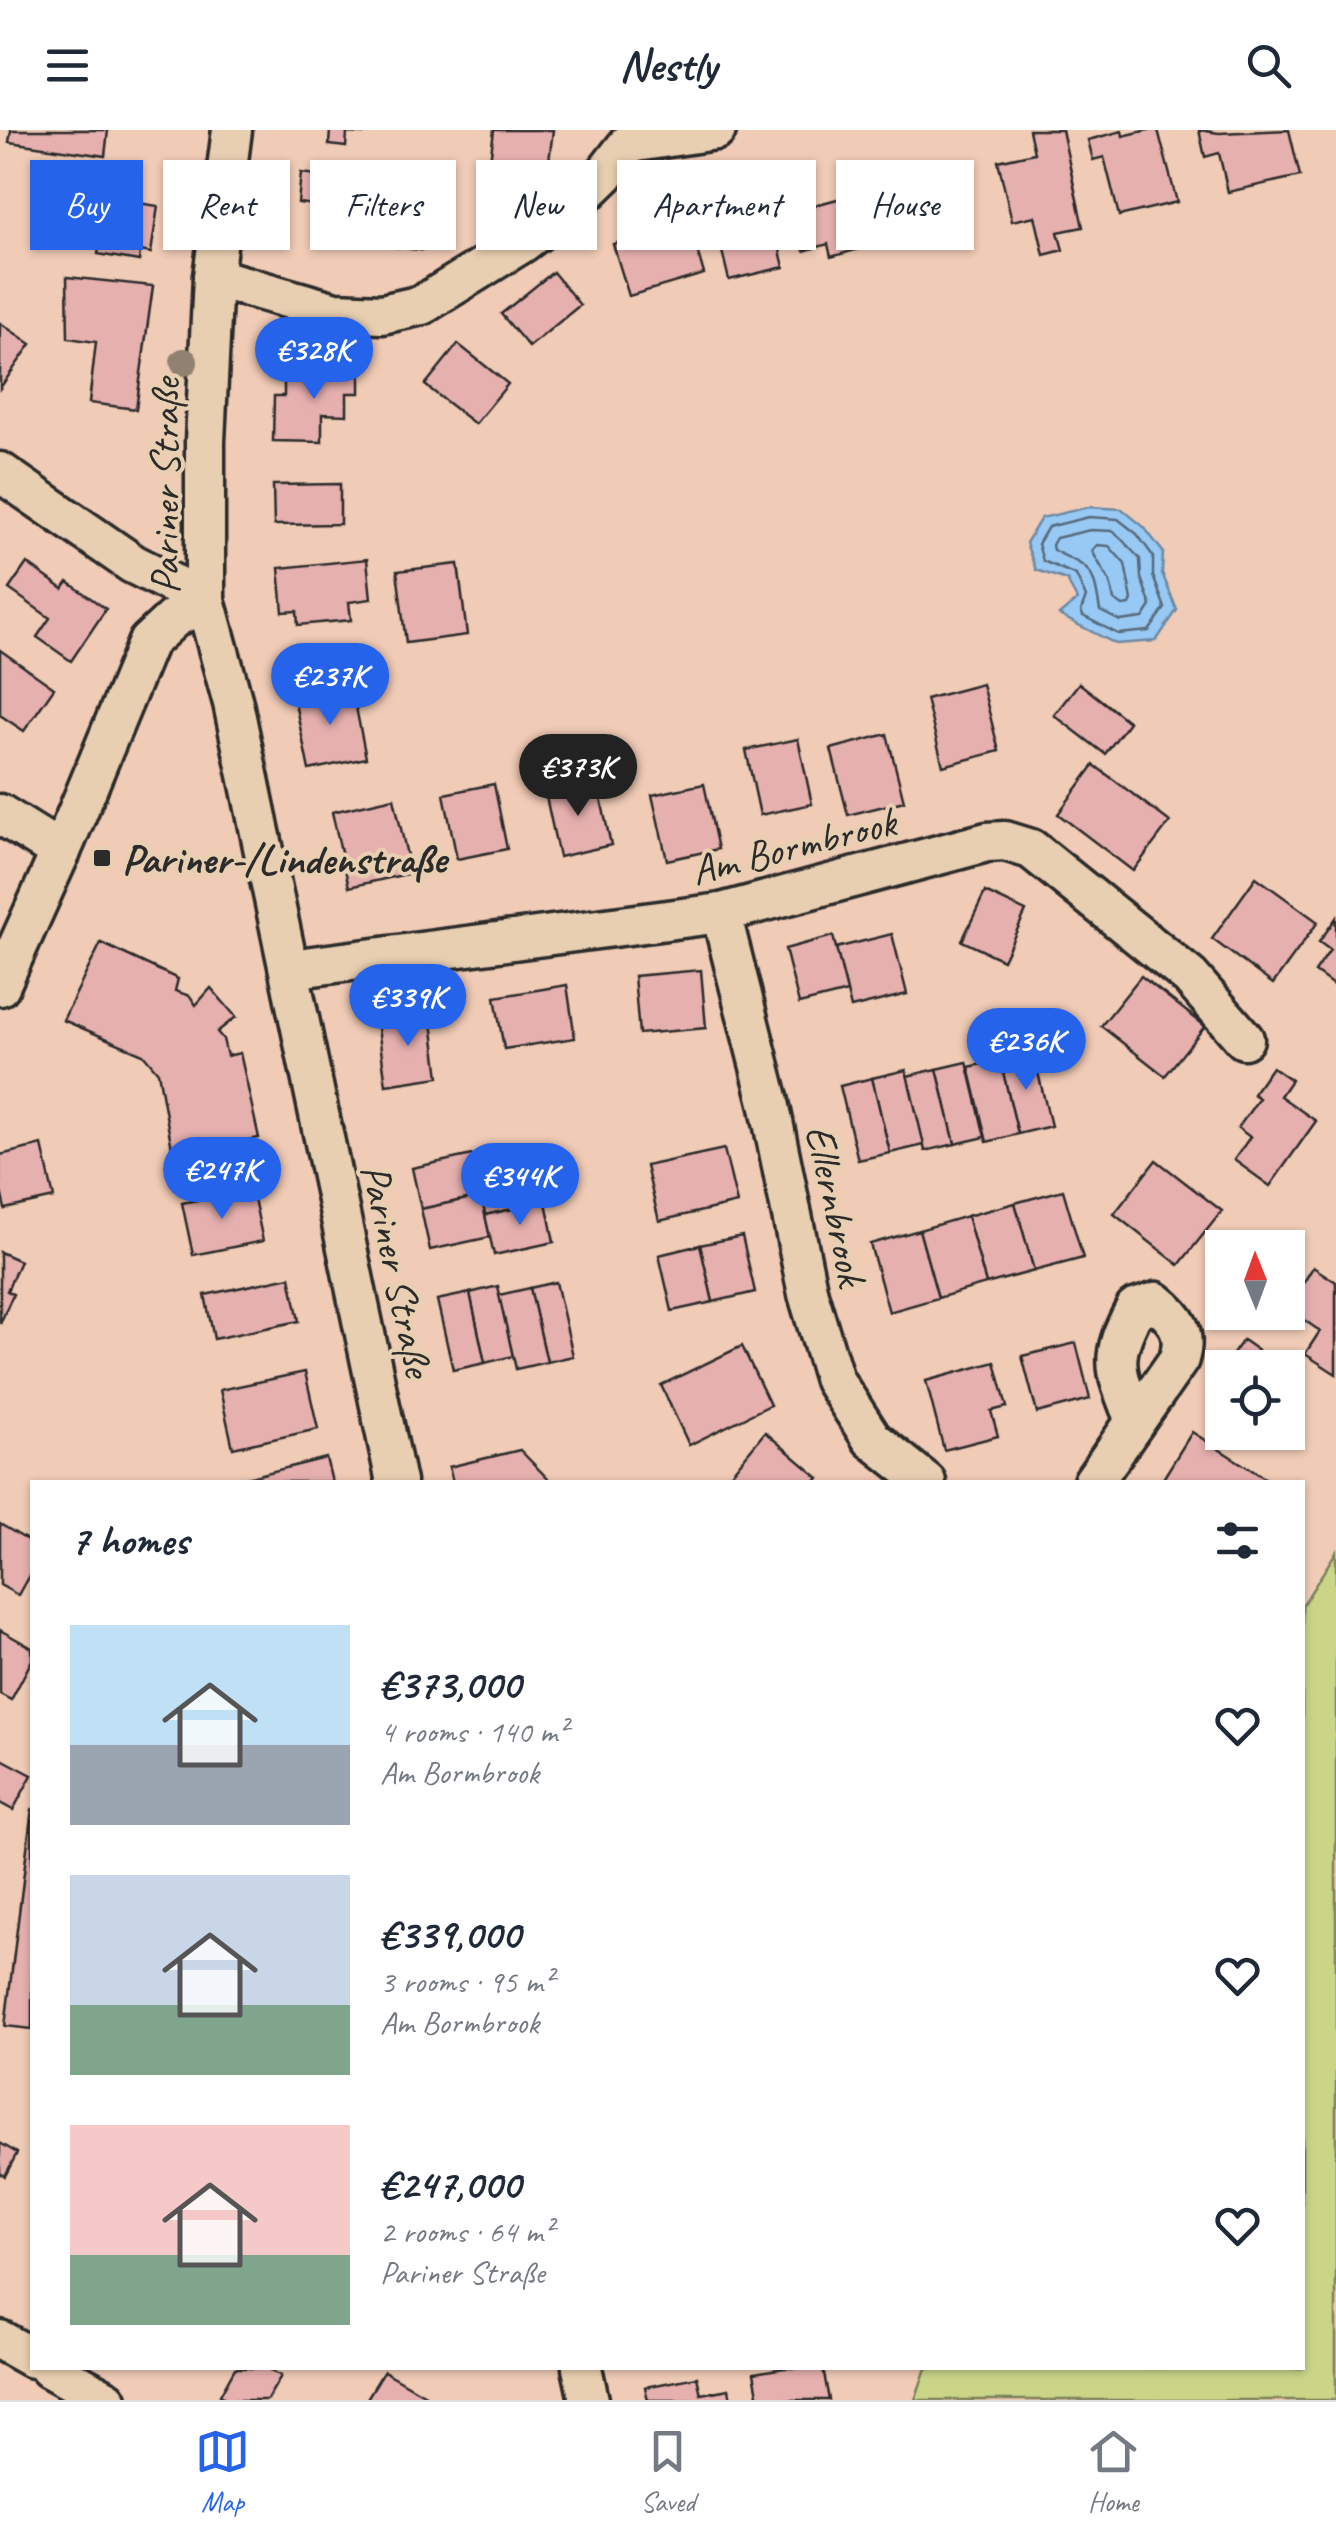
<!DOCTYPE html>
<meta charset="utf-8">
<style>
body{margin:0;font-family:Caveat,sans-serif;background:#f6f6f7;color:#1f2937;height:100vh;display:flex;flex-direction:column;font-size:38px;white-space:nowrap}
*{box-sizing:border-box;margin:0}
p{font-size:32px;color:#747a83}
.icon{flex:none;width:55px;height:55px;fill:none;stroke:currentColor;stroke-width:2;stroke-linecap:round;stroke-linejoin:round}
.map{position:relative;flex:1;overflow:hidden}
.sheet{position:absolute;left:30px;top:1350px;width:1275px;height:890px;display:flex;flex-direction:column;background:#fff;border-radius:0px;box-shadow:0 2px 8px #0004}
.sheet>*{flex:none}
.hud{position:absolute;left:30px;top:30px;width:1278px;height:90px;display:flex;gap:20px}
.needle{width:65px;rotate:359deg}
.buttons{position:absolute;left:1205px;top:1100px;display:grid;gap:20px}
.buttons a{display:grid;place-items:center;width:100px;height:100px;border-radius:0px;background:#fff;box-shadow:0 2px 8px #0004;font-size:50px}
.price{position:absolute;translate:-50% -85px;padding:0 22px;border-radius:35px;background:#2563eb;color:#fff;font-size:32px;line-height:65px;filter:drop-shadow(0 2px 5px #0008)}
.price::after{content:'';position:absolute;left:50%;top:60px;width:30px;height:22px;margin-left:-15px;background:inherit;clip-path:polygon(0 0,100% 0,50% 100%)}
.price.selected{background:#222;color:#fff}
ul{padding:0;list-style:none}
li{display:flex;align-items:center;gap:30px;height:250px;padding:0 40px}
li span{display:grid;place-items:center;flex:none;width:280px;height:200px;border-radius:0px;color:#555}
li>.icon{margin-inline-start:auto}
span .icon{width:120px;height:120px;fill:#fffc;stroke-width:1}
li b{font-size:42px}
h2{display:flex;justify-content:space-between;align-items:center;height:120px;padding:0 40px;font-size:42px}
.tag{padding:0 35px;border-radius:0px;background:#fff;box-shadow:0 2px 8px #0004;font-size:35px;line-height:90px}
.tag.selected{background:#2563eb;color:#fff}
header{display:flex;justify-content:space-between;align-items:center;height:130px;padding:0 40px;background:#fff;font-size:45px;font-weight:700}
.menu{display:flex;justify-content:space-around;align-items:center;height:140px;border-top:2px solid #e0e1e3;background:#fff;font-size:28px;color:#747a83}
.menu a{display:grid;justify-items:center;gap:5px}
.menu .selected{color:#2563eb}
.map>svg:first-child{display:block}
.green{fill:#cad588;stroke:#7a805a;stroke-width:2.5}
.water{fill:#98c9f4;stroke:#6c8aa4;stroke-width:2.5}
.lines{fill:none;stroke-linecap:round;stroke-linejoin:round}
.shore{stroke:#576a7b;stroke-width:2.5}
.building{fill:#e6b0af;stroke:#2b2b2b;stroke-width:2.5}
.minor-casing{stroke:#2b2b2b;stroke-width:45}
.minor{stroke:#e9cfb1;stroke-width:38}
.tree{fill:#918171}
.poi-dot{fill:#2b2b2b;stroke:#e9cfb1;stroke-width:4}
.labels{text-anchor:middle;stroke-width:8;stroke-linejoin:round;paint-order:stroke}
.street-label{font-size:42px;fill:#2b2b2b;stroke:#e9cfb1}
.poi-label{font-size:42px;font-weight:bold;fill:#2b2b2b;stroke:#e9cfb1;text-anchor:start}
</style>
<header><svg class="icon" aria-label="menu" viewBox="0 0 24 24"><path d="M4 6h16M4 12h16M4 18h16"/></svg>Nestly<svg class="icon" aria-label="search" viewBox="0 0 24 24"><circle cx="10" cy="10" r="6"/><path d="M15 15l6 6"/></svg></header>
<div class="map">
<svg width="1336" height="2270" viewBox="0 0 1336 2270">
<rect width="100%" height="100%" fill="#f0cbb6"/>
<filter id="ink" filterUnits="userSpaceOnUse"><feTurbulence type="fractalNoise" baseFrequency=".01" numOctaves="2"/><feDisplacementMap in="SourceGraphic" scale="20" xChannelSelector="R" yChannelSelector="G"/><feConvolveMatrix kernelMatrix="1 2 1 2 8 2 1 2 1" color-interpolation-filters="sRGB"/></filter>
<g filter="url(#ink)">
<path class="green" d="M 1336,1422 L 1336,2270 L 915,2270 L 926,2238 L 1302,2238 L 1302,1476 Z"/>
<path class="water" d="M 1089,377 L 1122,379 L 1144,397 L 1163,422 L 1162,443 L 1177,480 L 1156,511 L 1116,514 L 1059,485 L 1077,470 L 1067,450 L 1036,440 L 1026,413 L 1041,388 Z"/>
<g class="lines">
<g class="shore">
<path d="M 1089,387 L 1118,389 L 1137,404 L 1153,426 L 1153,446 L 1165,478 L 1149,501 L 1118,504 L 1083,486 L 1081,481 L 1086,467 L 1076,445 L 1043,431 L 1038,414 L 1048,397 Z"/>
<path d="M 1090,400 L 1114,401 L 1140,429 L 1141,448 L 1151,476 L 1143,488 L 1120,491 L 1100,481 C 1093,436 1091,439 1053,420 L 1052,415 L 1056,408 Z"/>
<path d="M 1097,415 L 1109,416 L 1125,434 L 1132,470 L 1130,475 L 1123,476 L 1114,470 L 1110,452 L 1092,421 Z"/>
</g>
</g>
<g class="building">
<path d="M 11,0 L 108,0 L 105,26 L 9,12 Z"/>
<path d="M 330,0 L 363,0 L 363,4 L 347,3 L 346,17 L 329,15 Z"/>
<path d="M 494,0 L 553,0 L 548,39 L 490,32 Z"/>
<path d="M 1029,0 L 1062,0 L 1083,97 L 1058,102 L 1063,120 L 1044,125 L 1035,86 L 1012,91 L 998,31 L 1034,23 Z"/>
<path d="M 1148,0 L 1158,0 L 1177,72 L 1119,86 L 1104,27 L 1093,30 L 1088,10 L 1122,1 L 1123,6 Z"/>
<path d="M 1199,0 L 1219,3 L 1289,0 L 1300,46 L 1228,62 L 1219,23 L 1205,27 Z"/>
<path d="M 952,40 L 965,96 L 931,103 L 930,97 L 905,104 L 893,54 Z"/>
<path d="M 301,43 L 334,47 L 331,77 L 298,73 Z"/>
<path d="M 334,47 L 445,59 L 440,109 L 422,107 L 421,120 L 350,112 L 351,99 L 329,96 Z"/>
<path d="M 763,49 L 784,137 L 729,150 L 713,84 L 733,79 L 728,57 Z"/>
<path d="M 863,62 L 877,114 L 831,127 L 828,114 L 804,121 L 793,81 Z"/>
<path d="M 106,68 L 158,76 L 151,123 L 140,121 L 139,131 L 98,124 Z"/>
<path d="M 689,92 L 704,144 L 629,166 L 613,114 Z"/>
<path d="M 553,142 L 580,175 L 529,217 L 501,184 Z"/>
<path d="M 67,147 L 153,156 L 136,279 L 89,273 L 96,212 L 68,208 Z"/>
<path d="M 0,193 L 31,214 L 0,258 Z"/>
<path d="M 458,214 L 508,254 L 475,294 L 425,255 Z"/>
<path d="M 310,234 L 360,235 L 360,263 L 347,263 L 347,285 L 322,284 L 322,312 L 273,311 L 274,266 L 284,266 L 284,249 L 310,250 Z"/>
<path d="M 340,354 L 340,394 L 274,395 L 273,355 Z"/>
<path d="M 367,429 L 371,469 L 349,472 L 351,490 L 298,495 L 297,481 L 283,482 L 279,438 Z"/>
<path d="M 27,433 L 63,459 L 68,452 L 106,479 L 71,531 L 37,507 L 50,488 L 9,459 Z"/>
<path d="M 458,434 L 467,505 L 406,513 L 397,441 Z"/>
<path d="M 0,520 L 54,558 L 24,601 L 0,585 Z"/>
<path d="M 1079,553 L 1129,592 L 1105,624 L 1054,585 Z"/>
<path d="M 982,554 L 999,621 L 943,636 L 926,569 Z"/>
<path d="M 352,557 L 366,628 L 309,640 L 294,568 Z"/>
<path d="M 887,604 L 904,671 L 848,685 L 831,619 Z"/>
<path d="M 798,609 L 812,674 L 760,685 L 746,620 Z"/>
<path d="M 1094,635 L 1170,692 L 1133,741 L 1058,684 Z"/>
<path d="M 597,651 L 611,715 L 559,727 L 545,662 Z"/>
<path d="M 494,654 L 507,719 L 457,729 L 444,664 Z"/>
<path d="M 704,654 L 718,719 L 667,730 L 652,665 Z"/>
<path d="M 394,668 L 411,743 L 349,757 L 332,682 Z"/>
<path d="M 1256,747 L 1318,792 L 1273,854 L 1212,809 Z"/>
<path d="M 985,762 L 1026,781 L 1003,830 L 962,811 Z"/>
<path d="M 1336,788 L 1336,857 L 1315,842 L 1330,820 L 1319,812 Z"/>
<path d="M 892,804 L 907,864 L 851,878 L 836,818 Z"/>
<path d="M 833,806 L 847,862 L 799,874 L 785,819 Z"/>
<path d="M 101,813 L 178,849 L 175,861 L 190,866 L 196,875 L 211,858 L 236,887 L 217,902 L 223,909 L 227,926 L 240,923 L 259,1008 L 173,1024 L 158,942 L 143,924 L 63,890 Z"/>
<path d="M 701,840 L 706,898 L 639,904 L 634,846 Z"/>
<path d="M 1141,846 L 1205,896 L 1165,946 L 1101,896 Z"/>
<path d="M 567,855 L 575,908 L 504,919 L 495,867 Z"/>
<path d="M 431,884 L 439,947 L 386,955 L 377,891 Z"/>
<path d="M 1033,922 L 1051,996 L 1018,1004 L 1000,930 Z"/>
<path d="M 1000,930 L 1018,1004 L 987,1012 L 969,937 Z"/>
<path d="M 967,932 L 985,1007 L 955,1014 L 937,939 Z"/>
<path d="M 1272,937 L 1291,950 L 1280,966 L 1316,991 L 1270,1056 L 1234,1030 L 1250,1007 L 1238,998 L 1259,968 L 1253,964 Z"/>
<path d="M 937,939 L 955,1014 L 925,1021 L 907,946 Z"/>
<path d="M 906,940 L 924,1015 L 890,1023 L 872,948 Z"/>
<path d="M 872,948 L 890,1023 L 858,1030 L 840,956 Z"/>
<path d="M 42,1015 L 54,1068 L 5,1079 L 0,1057 L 0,1025 Z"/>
<path d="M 724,1019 L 737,1073 L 659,1091 L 646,1036 Z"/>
<path d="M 472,1025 L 481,1066 L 421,1079 L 412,1038 Z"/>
<path d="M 1156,1030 L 1222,1081 L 1179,1135 L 1114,1084 Z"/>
<path d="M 537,1033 L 546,1072 L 485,1085 L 477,1045 Z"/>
<path d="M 252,1059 L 263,1111 L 193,1125 L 182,1073 Z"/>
<path d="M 1063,1060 L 1083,1128 L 1034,1141 L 1015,1073 Z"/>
<path d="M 481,1066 L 490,1107 L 430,1120 L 421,1079 Z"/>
<path d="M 546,1072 L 554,1112 L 494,1125 L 485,1085 Z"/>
<path d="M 1015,1073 L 1034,1141 L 986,1154 L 967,1086 Z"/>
<path d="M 967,1086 L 986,1154 L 938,1168 L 919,1100 Z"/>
<path d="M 919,1100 L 938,1168 L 889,1182 L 870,1114 Z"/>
<path d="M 742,1106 L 755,1162 L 713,1172 L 700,1115 Z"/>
<path d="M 700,1115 L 713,1172 L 672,1181 L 659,1125 Z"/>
<path d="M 0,1122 L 20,1131 L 7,1161 L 13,1164 L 0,1194 Z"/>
<path d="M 1313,1137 L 1336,1152 L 1336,1244 L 1305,1224 L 1320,1201 L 1288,1179 Z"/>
<path d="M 290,1147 L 299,1191 L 214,1209 L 205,1165 Z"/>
<path d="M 556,1152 L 573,1226 L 547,1232 L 530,1158 Z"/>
<path d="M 498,1156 L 513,1226 L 485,1233 L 470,1163 Z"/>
<path d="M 530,1158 L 547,1232 L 516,1239 L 499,1165 Z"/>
<path d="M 470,1163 L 485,1233 L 453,1240 L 437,1170 Z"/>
<path d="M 1243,1210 L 1283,1238 L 1223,1238 Z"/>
<path d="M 1076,1213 L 1090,1269 L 1037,1283 L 1022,1226 Z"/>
<path d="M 742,1216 L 770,1275 L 689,1315 L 661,1255 Z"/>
<path d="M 995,1232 L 1007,1277 L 991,1281 L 998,1306 L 944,1320 L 926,1251 Z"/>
<path d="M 305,1242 L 318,1299 L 233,1318 L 220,1260 Z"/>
<path d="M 765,1302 L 819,1348 L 815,1352 L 724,1352 Z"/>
<path d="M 1192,1302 L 1236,1330 L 1271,1352 L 1161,1352 Z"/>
<path d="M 520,1320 L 551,1352 L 453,1352 L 449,1337 Z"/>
<path d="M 326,1328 L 332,1352 L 234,1352 L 234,1351 Z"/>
<path d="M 0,1394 L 32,1413 L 32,1440 L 18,1465 L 0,1455 Z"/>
<path d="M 0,1500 L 32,1518 L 32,1530 L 11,1570 L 0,1564 Z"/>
<path d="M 0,1628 L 32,1645 L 13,1680 L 0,1673 Z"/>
<path d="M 32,1678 L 32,1899 L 5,1896 Z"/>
<path d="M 0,2013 L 17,2023 L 5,2046 L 0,2043 Z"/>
<path d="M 235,2238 L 267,2238 L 281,2246 L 267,2270 L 229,2270 L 220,2265 Z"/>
<path d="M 784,2238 L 823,2238 L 829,2270 L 759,2270 L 754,2243 Z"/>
<path d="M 384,2241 L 434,2270 L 366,2270 Z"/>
<path d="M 697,2247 L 701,2264 L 729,2259 L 731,2270 L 648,2270 L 645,2257 Z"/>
</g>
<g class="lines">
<g class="minor-casing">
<g id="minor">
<path d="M 232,0 L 213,147 L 205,311 L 205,470 L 233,573 L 396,1352"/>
<path d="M 213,147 L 335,182 L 382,184 L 422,175 L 522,113 L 573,75 L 605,44 L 629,13 L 716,0"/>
<path d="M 0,342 L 133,434 L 205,470"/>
<path d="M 0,684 L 61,722"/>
<path d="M 721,783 L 769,972 L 808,1164 L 834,1250 L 872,1309 L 926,1352"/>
<path d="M 290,839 L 721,783 L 987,712 L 1005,711 L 1031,719 L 1190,847 L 1244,909"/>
<path d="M 0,856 L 66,710 L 148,512 L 173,489 L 205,470"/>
<path d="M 1093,1352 L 1179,1229 C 1187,1202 1177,1189 1156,1172 L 1135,1179 C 1108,1229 1115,1240 1135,1291"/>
<path d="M 0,2210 L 32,2228"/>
<path d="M 49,2238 L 107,2270"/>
<path d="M 582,2238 L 589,2270"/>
</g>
</g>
<use href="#minor" class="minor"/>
</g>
<circle class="tree" cx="184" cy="232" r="14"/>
</g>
<rect class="poi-dot" x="92" y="718" width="20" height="20" rx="5"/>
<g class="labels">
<g class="street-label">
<text transform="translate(164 356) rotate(-90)" y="15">Pariner Straße</text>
<text transform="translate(793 715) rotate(-14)" y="15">Am Bormbrook</text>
<text transform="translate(837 1075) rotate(78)" y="15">Ellernbrook</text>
<text transform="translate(398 1140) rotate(78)" y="15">Pariner Straße</text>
</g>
<g class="poi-label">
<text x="122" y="743">Pariner-/Lindenstraße</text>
</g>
</g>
</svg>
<div class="buttons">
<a><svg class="needle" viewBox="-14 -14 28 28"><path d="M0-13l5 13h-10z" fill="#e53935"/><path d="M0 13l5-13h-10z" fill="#747a83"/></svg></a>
<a><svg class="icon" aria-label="locate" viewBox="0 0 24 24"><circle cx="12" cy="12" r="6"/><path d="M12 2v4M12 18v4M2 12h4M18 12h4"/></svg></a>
</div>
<b class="price" style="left:314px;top:272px">€328K</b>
<b class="price" style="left:330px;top:598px">€237K</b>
<b class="price selected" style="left:578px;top:689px">€373K</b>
<b class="price" style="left:408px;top:919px">€339K</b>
<b class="price" style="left:1026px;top:963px">€236K</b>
<b class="price" style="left:222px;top:1092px">€247K</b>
<b class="price" style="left:520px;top:1098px">€344K</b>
<div class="hud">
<a class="tag selected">Buy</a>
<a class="tag">Rent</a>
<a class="tag">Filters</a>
<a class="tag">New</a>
<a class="tag">Apartment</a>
<a class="tag">House</a>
</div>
<section class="sheet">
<h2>7 homes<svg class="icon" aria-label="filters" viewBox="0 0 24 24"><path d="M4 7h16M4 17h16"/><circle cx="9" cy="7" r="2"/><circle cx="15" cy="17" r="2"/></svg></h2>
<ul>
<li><span style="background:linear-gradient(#bfe0f5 60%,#9aa5b1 0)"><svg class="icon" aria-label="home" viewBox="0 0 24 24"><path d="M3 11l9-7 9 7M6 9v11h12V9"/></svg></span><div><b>€373,000</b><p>4 rooms · 140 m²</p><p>Am Bormbrook</p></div><svg class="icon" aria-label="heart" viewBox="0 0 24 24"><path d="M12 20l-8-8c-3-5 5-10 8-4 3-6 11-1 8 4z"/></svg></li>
<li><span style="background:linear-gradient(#c9d6e8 65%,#7fa58c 0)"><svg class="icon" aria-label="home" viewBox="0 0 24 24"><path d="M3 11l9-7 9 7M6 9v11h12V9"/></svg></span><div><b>€339,000</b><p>3 rooms · 95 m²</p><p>Am Bormbrook</p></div><svg class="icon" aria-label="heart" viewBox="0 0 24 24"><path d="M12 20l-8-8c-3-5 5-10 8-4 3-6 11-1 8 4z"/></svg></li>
<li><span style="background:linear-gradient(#f6c9c9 65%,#7fa58c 0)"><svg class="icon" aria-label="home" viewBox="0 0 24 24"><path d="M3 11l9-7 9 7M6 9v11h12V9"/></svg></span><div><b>€247,000</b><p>2 rooms · 64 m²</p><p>Pariner Straße</p></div><svg class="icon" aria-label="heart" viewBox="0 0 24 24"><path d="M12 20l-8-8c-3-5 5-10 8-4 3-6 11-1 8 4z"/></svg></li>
</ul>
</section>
</div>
<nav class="menu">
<a class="selected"><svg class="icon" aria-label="map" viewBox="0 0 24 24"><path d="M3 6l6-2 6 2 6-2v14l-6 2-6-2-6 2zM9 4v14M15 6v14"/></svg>Map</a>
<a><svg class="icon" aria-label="saved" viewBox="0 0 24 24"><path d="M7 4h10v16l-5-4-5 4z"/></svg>Saved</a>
<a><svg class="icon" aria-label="home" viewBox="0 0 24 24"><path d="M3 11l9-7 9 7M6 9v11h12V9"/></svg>Home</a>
</nav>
